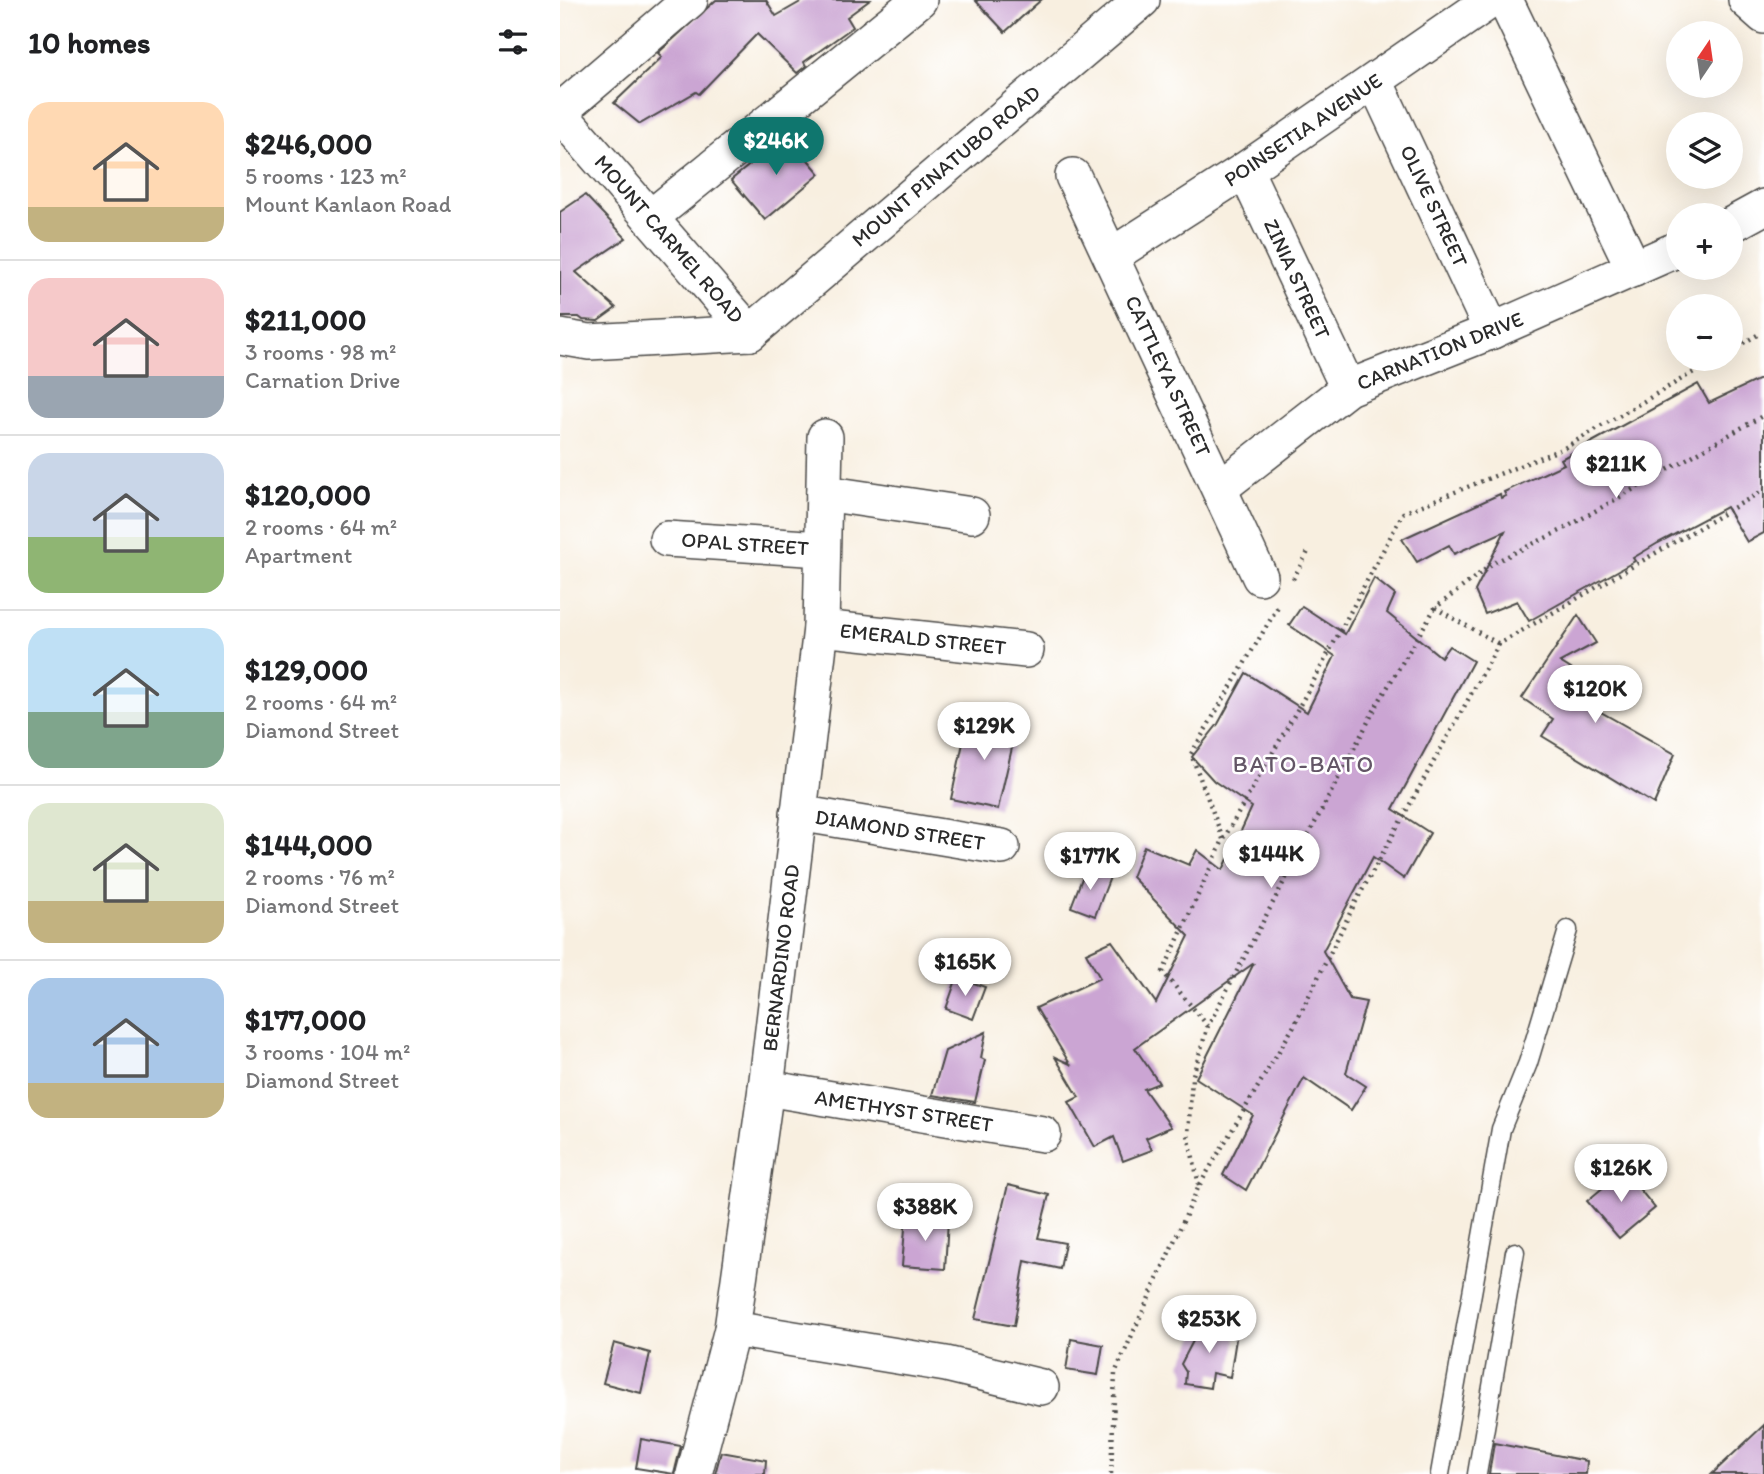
<!DOCTYPE html>
<meta charset="utf-8">
<style>
body{margin:0;font-family:Itim,sans-serif;background:#f2f2f2;color:#202124;height:100vh;display:flex;flex-direction:column;font-size:26px;white-space:nowrap}
*{box-sizing:border-box;margin:0}
p{font-size:23px;color:#757577}
.icon{flex:none;width:38px;height:38px;fill:none;stroke:currentColor;stroke-width:2;stroke-linecap:round;stroke-linejoin:round}
.map{position:relative;flex:1;overflow:hidden}
.drawer{display:flex;flex-direction:column;background:#fff;width:560px}
.drawer>*{flex:none}
.needle{width:46px;rotate:13deg}
.tools{position:absolute;left:1106px;top:21px;display:grid;gap:14px}
.tools a{display:grid;place-items:center;width:77px;height:77px;border-radius:50%;background:#fff;box-shadow:0 7px 28px #0002;font-size:35px}
.price{position:absolute;translate:-50% -60px;padding:0 16px;border-radius:24px;background:#fff;color:#222;font-size:23px;line-height:46px;filter:drop-shadow(0 2px 4px #0008)}
.price::after{content:'';position:absolute;left:50%;top:42px;width:21px;height:16px;margin-left:-10px;background:inherit;clip-path:polygon(0 0,100% 0,50% 100%)}
.price.on{background:#0f766e;color:#fff}
ul{padding:0;list-style:none}
li{display:flex;align-items:center;gap:21px;height:175px;padding:0 28px}
li+li{border-top:2px solid #e0e0e0}
li span{display:grid;place-items:center;flex:none;width:196px;height:140px;border-radius:21px;color:#555}
li>.icon{margin-inline-start:auto}
span .icon{width:84px;height:84px;fill:#fffc;stroke-width:1}
li b{font-size:30px}
h2{display:flex;justify-content:space-between;align-items:center;height:84px;padding:0 28px;font-size:30px}
main{display:flex;flex:1;min-height:0}
.map>svg:first-child{display:block}
.building{fill:#cba5d3}
.lines{fill:none;stroke-linecap:round;stroke-linejoin:round}
.service-casing{stroke:#4a4846;stroke-width:21}
.minor-casing{stroke:#4a4846;stroke-width:38}
.path{stroke:#4a4846;stroke-width:4.5;stroke-dasharray:2 5;stroke-linecap:butt}
.service{stroke:#fff;stroke-width:18}
.minor{stroke:#fff;stroke-width:35}
.labels{text-anchor:middle;stroke-width:5;stroke-linejoin:round;paint-order:stroke}
.street-label{font-size:21px;fill:#2b2b2b;stroke:#fff}
.neighbourhood-label{font-size:23px;letter-spacing:2px;fill:#635666;stroke:#fff}
</style>
<main>
<section class="drawer">
<h2>10 homes<svg class="icon" aria-label="filters" viewBox="0 0 24 24"><path d="M4 7h16M4 17h16"/><circle cx="9" cy="7" r="2"/><circle cx="15" cy="17" r="2"/></svg></h2>
<ul>
<li><span style="background:linear-gradient(#ffd9b3 75%,#c2b280 0)"><svg class="icon" aria-label="home" viewBox="0 0 24 24"><path d="M3 11l9-7 9 7M6 9v11h12V9"/></svg></span><div><b>$246,000</b><p>5 rooms · 123 m²</p><p>Mount Kanlaon Road</p></div></li>
<li><span style="background:linear-gradient(#f6c9c9 70%,#9aa5b1 0)"><svg class="icon" aria-label="home" viewBox="0 0 24 24"><path d="M3 11l9-7 9 7M6 9v11h12V9"/></svg></span><div><b>$211,000</b><p>3 rooms · 98 m²</p><p>Carnation Drive</p></div></li>
<li><span style="background:linear-gradient(#c9d6e8 60%,#8fb573 0)"><svg class="icon" aria-label="home" viewBox="0 0 24 24"><path d="M3 11l9-7 9 7M6 9v11h12V9"/></svg></span><div><b>$120,000</b><p>2 rooms · 64 m²</p><p>Apartment</p></div></li>
<li><span style="background:linear-gradient(#bfe0f5 60%,#7fa58c 0)"><svg class="icon" aria-label="home" viewBox="0 0 24 24"><path d="M3 11l9-7 9 7M6 9v11h12V9"/></svg></span><div><b>$129,000</b><p>2 rooms · 64 m²</p><p>Diamond Street</p></div></li>
<li><span style="background:linear-gradient(#dfe7d0 70%,#c2b280 0)"><svg class="icon" aria-label="home" viewBox="0 0 24 24"><path d="M3 11l9-7 9 7M6 9v11h12V9"/></svg></span><div><b>$144,000</b><p>2 rooms · 76 m²</p><p>Diamond Street</p></div></li>
<li><span style="background:linear-gradient(#a9c7e8 75%,#c2b280 0)"><svg class="icon" aria-label="home" viewBox="0 0 24 24"><path d="M3 11l9-7 9 7M6 9v11h12V9"/></svg></span><div><b>$177,000</b><p>3 rooms · 104 m²</p><p>Diamond Street</p></div></li>
</ul>
</section>
<div class="map">
<svg width="1204" height="1474" viewBox="0 0 1204 1474">
<rect width="100%" height="100%" fill="#fff"/>
<filter id="ink" filterUnits="userSpaceOnUse"><feTurbulence type="fractalNoise" baseFrequency=".0143" numOctaves="2"/><feDisplacementMap in="SourceGraphic" scale="14" xChannelSelector="R" yChannelSelector="G"/><feConvolveMatrix kernelMatrix="1 2 1 2 8 2 1 2 1" color-interpolation-filters="sRGB"/></filter>
<filter id="wash" filterUnits="userSpaceOnUse"><feTurbulence type="fractalNoise" baseFrequency=".00686" numOctaves="4" result="noise"/><feDisplacementMap in="SourceGraphic" scale="28" xChannelSelector="R" yChannelSelector="G"/><feGaussianBlur stdDeviation="1.57" result="paint"/><feColorMatrix in="noise" values="0 0 0 0 0 0 0 0 0 0 0 0 0 0 0 0 0 1.4 0 .05"/><feComposite in="paint" operator="in"/></filter>
<g filter="url(#wash)">
<rect width="100%" height="100%" fill="#f8efe0"/>
<g id="blocks">
<g class="building">
<path d="M 156,0 L 206,0 L 216,16 L 244,0 L 310,0 L 287,17 L 293,27 L 244,62 L 246,66 L 237,73 L 197,34 L 139,94 L 136,92 L 80,124 L 54,103 L 102,57 L 98,53 Z"/>
<path d="M 415,0 L 481,0 L 445,32 Z"/>
<path d="M 227,135 L 260,174 L 205,220 L 171,180 Z"/>
<path d="M 25,195 L 66,238 L 16,272 L 56,308 L 38,321 L 23,320 L 19,317 L 0,317 L 0,212 Z"/>
<path d="M 1204,377 L 1204,533 L 1187,542 L 1166,507 L 1098,543 L 1073,558 L 1075,561 L 969,621 L 957,601 L 925,614 L 915,591 L 945,531 L 894,554 L 889,545 L 857,562 L 842,539 L 940,494 L 941,498 L 946,496 L 944,492 L 1004,464 L 1001,459 L 1138,384 L 1149,403 Z"/>
<path d="M 814,578 L 835,595 L 827,613 L 881,657 L 889,646 L 913,661 L 833,809 L 870,833 L 844,879 L 813,857 L 763,951 L 790,999 L 806,1002 L 786,1073 L 806,1086 L 791,1110 L 744,1078 L 686,1190 L 663,1175 L 693,1115 L 636,1078 L 694,963 L 575,1048 L 599,1083 L 584,1089 L 611,1127 L 586,1138 L 592,1150 L 563,1161 L 554,1137 L 535,1147 L 509,1102 L 519,1097 L 495,1057 L 510,1064 L 476,1008 L 540,978 L 526,953 L 552,941 L 596,1003 L 629,936 L 572,877 L 584,846 L 629,865 L 637,850 L 663,870 L 692,807 L 654,781 L 632,757 L 658,724 L 686,673 L 747,712 L 775,656 L 729,625 L 742,606 L 785,634 Z"/>
<path d="M 1018,615 L 1036,643 L 1000,662 L 1022,676 L 1009,694 L 1115,754 L 1094,804 L 982,736 L 993,719 L 962,698 Z"/>
<path d="M 409,715 L 457,726 L 438,809 L 391,799 Z"/>
<path d="M 526,868 L 550,877 L 535,916 L 511,907 Z"/>
<path d="M 397,977 L 425,987 L 413,1019 L 386,1009 Z"/>
<path d="M 426,1032 L 421,1058 L 425,1060 L 415,1102 L 372,1095 L 385,1051 Z"/>
<path d="M 1064,1170 L 1095,1208 L 1059,1238 L 1027,1201 Z"/>
<path d="M 448,1185 L 489,1195 L 478,1238 L 505,1243 L 500,1269 L 465,1261 L 454,1326 L 415,1319 Z"/>
<path d="M 346,1216 L 388,1220 L 385,1269 L 342,1266 Z"/>
<path d="M 645,1318 L 676,1339 L 670,1377 L 652,1373 L 650,1388 L 625,1384 L 626,1372 L 621,1364 Z"/>
<path d="M 511,1339 L 543,1345 L 538,1375 L 506,1370 Z"/>
<path d="M 54,1343 L 90,1353 L 81,1393 L 43,1383 Z"/>
<path d="M 1204,1425 L 1204,1474 L 1152,1474 Z"/>
<path d="M 81,1439 L 121,1446 L 114,1474 L 76,1468 Z"/>
<path d="M 934,1443 L 1027,1461 L 1026,1474 L 929,1474 Z"/>
<path d="M 161,1452 L 206,1460 L 205,1474 L 155,1474 Z"/>
</g>
</g>
</g>
<g filter="url(#ink)">
<use href="#blocks" fill-opacity="0" stroke="#4a4846" stroke-width="2"/>
<g class="lines">
<g class="service-casing">
<g id="service">
<path d="M 880,1474 L 941,1129 L 968,1063 L 1008,930"/>
<path d="M 917,1474 L 955,1252"/>
</g>
</g>
<g class="minor-casing">
<g id="minor">
<path d="M 945,0 L 1074,269"/>
<path d="M 1186,0 L 1204,16"/>
<path d="M 815,81 L 932,331"/>
<path d="M 0,111 L 130,0"/>
<path d="M 0,114 L 190,333"/>
<path d="M 685,170 L 788,388"/>
<path d="M 513,176 L 700,577"/>
<path d="M 90,218 L 359,0"/>
<path d="M 1171,225 L 1204,207"/>
<path d="M 551,256 L 685,170 L 931,0"/>
<path d="M 190,333 L 582,0"/>
<path d="M 0,337 L 29,342 L 190,333"/>
<path d="M 661,487 L 788,388 L 932,331 L 1118,249"/>
<path d="M 264,493 L 412,515"/>
<path d="M 107,539 L 262,549"/>
<path d="M 261,628 L 466,650"/>
<path d="M 238,813 L 442,847"/>
<path d="M 206,1088 L 483,1134"/>
<path d="M 172,1329 L 386,1364 L 481,1387"/>
<path d="M 134,1474 L 172,1329 L 206,1088 L 261,628 L 265,437"/>
</g>
</g>
<g class="path">
<path d="M 1171,350 L 1199,334"/>
<path d="M 733,579 L 748,552"/>
<path d="M 875,608 L 939,644"/>
<path d="M 663,839 L 631,754 L 719,605"/>
<path d="M 648,1026 L 603,972 L 663,840 L 753,682 L 843,513 L 1004,448 L 1156,359"/>
<path d="M 639,1185 L 628,1135 L 632,1078 L 648,1026 L 818,703 L 875,608 L 935,562 L 1000,531 L 1204,415"/>
<path d="M 551,1474 L 555,1373 L 639,1186 L 735,1024 L 794,905 L 939,644 L 1204,490"/>
</g>
<use href="#service" class="service"/>
<use href="#minor" class="minor"/>
</g>
</g>
<g class="labels">
<g class="street-label">
<text transform="translate(743 130) rotate(-34)" y="7">POINSETIA AVENUE</text>
<text transform="translate(386 166) rotate(-40)" y="7">MOUNT PINATUBO ROAD</text>
<text transform="translate(874 206) rotate(65)" y="7">OLIVE STREET</text>
<text transform="translate(109 239) rotate(49)" y="7">MOUNT CARMEL ROAD</text>
<text transform="translate(737 279) rotate(65)" y="7">ZINIA STREET</text>
<text transform="translate(880 351) rotate(-22)" y="7">CARNATION DRIVE</text>
<text transform="translate(608 376) rotate(65)" y="7">CATTLEYA STREET</text>
<text transform="translate(185 544) rotate(4)" y="7">OPAL STREET</text>
<text transform="translate(363 639) rotate(6)" y="7">EMERALD STREET</text>
<text transform="translate(340 830) rotate(9)" y="7">DIAMOND STREET</text>
<text transform="translate(221 958) rotate(-83)" y="7">BERNARDINO ROAD</text>
<text transform="translate(344 1111) rotate(9)" y="7">AMETHYST STREET</text>
</g>
<g class="neighbourhood-label">
<text x="744" y="772">BATO-BATO</text>
</g>
</g>
</svg>
<div class="tools">
<a><svg class="needle" viewBox="-14 -14 28 28"><path d="M0-13l5 13h-10z" fill="#e53935"/><path d="M0 13l5-13h-10z" fill="#757577"/></svg></a>
<a><svg class="icon" aria-label="layers" viewBox="0 0 24 24"><path d="M12 4l9 5-9 5-9-5zM3 14l9 5 9-5"/></svg></a>
<a>+</a>
<a>−</a>
</div>
<b class="price on" style="left:216px;top:177px">$246K</b>
<b class="price" style="left:1056px;top:500px">$211K</b>
<b class="price" style="left:1035px;top:725px">$120K</b>
<b class="price" style="left:424px;top:762px">$129K</b>
<b class="price" style="left:711px;top:890px">$144K</b>
<b class="price" style="left:530px;top:892px">$177K</b>
<b class="price" style="left:405px;top:998px">$165K</b>
<b class="price" style="left:1061px;top:1204px">$126K</b>
<b class="price" style="left:365px;top:1243px">$388K</b>
<b class="price" style="left:649px;top:1355px">$253K</b>
</div>
</main>
